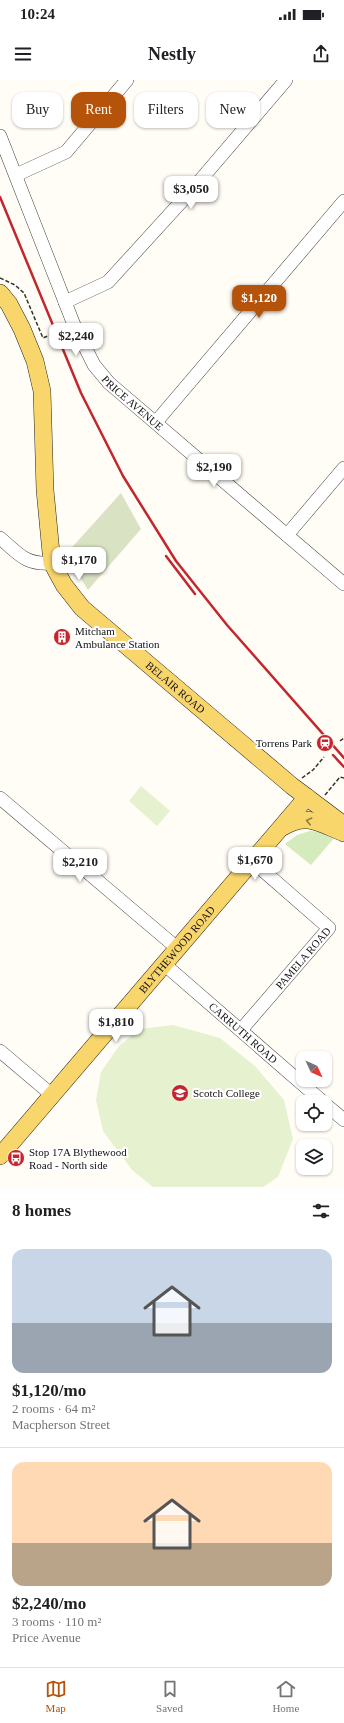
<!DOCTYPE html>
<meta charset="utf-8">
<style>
body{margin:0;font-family:"Times New Roman",serif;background:#f2f2f2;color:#202124;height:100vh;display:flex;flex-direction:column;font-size:15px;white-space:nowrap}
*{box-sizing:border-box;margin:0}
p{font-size:13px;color:#757577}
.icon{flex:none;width:22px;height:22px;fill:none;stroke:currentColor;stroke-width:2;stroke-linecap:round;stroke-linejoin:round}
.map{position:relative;height:1107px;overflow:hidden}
.sheet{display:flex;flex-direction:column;background:#fff;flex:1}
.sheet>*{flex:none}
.banner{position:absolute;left:12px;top:12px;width:320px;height:36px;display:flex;gap:8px}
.needle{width:26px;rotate:134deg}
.controls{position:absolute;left:296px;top:971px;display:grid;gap:8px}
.controls a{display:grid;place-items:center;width:36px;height:36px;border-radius:8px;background:#fff;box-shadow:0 1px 3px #0004;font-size:20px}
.price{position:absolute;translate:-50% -34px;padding:0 9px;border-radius:8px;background:#fff;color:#222;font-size:13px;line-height:26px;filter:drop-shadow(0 1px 2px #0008)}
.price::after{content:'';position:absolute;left:50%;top:24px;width:12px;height:9px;margin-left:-6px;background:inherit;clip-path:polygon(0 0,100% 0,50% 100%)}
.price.current{background:#b45309;color:#fff}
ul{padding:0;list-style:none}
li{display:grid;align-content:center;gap:8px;height:212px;padding:0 12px}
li+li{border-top:1px solid #e0e0e0}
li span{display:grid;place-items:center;height:124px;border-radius:12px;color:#555}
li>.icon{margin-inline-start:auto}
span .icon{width:72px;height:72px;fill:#fffc;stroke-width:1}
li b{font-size:17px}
h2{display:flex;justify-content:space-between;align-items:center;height:48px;padding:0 12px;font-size:17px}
.tag{padding:0 14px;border-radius:12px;background:#fff;box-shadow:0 1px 3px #0004;font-size:14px;line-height:36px}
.tag.current{background:#b45309;color:#fff}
.status{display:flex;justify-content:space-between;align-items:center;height:28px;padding:0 20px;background:#fff;direction:ltr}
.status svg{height:11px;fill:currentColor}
header{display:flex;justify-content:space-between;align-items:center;height:52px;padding:0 12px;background:#fff;font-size:18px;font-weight:800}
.menu{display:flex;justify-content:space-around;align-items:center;height:56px;border-top:1px solid #e0e0e0;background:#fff;font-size:11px;color:#757577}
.menu a{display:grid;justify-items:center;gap:2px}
.menu .current{color:#b45309}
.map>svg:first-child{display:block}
.green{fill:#d5ebbd}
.cemetery{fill:#d9e3c4}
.pitch{fill:#e6f2cf}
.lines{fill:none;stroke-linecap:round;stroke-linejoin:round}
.minor-casing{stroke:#444;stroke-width:14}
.major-casing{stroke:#222;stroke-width:18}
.path{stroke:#333;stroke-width:1.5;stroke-dasharray:4 2;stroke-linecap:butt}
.minor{stroke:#fff;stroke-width:13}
.major{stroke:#f9d66b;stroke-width:17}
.rail{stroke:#c4262e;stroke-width:2.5}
.oneway{stroke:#917d42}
.labels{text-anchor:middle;stroke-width:4;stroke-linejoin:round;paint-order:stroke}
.street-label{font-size:11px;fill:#111;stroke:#fff}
.poi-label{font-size:11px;fill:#111;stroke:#fff;text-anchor:start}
</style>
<div class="status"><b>10:24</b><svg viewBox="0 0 49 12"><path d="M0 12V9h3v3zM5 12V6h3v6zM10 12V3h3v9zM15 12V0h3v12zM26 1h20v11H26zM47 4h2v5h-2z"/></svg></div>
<header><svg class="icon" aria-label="menu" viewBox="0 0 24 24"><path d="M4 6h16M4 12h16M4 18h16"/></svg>Nestly<svg class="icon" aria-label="share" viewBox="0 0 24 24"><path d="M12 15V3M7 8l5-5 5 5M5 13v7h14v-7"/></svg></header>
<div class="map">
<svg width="344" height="1107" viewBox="0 0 344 1107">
<rect width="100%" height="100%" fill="#fffdf5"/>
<path class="green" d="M 310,751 L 322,752 L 335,757 L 311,785 L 285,764 L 297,755 Z"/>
<path class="cemetery" d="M 121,413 L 141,449 L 88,510 L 66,474 Z"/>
<g class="pitch">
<path d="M 141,706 L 170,731 L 157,746 L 129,721 Z"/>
<path d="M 173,945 L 220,958 L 255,986 L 284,1020 L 293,1059 L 278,1097 L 263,1107 L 153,1107 L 132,1090 L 103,1051 L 96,1020 L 101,992 L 119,966 L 140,949 Z"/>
</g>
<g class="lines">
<g class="minor-casing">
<g id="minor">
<path id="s1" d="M 0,56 L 74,245 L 94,285 L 109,303 L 344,504"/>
<path d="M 16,95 L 66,72 L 127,0"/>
<path d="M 65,222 L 108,202 L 191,111 L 286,0"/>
<path d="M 156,342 L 344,121"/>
<path d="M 287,455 L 344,388"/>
<path d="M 0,458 C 19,474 25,485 52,483"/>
<path d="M 0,718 L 177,868"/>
<path id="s2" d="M 164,884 L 323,1022"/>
<path id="s3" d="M 241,950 L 329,848 L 252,781"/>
<path d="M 0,971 L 52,1015"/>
<path d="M 325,1024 L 344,1040"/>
</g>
</g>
<g class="major-casing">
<g id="major">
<path id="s4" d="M 0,213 L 9,224 L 22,249 L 35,281 L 42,311 L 45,410 L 52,483 L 64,505 L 82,528 L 292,706 L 344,745"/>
<path d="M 283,747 C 306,732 321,744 344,753"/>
<path id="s5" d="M 0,1076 L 307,717"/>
</g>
</g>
<g class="path">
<path d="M 0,198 L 15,205 L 24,213 L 43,258 L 64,249"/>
<path d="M 340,661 L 344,658"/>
<path d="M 302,698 L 313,690 L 324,677"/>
<path d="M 325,715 L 340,697 L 344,698"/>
</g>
<use href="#minor" class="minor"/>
<use href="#major" class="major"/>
<g class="rail">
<path d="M 0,117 L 81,313 L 123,396 L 176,481 L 227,545 L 344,678"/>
<path d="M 166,476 L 195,514"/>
<path d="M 333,675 L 344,687"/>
</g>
</g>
<defs><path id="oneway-chevron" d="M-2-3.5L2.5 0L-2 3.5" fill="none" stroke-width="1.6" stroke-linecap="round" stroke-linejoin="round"/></defs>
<use class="oneway" href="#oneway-chevron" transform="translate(309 741) rotate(-167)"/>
<defs>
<g id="building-disc" transform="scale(0.9)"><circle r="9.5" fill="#c4262e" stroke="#fff"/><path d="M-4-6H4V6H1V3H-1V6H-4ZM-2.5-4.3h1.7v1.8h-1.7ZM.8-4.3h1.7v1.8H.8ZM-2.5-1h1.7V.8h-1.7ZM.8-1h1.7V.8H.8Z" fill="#fff"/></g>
<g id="station-disc" transform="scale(0.9)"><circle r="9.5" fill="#c4262e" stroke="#fff"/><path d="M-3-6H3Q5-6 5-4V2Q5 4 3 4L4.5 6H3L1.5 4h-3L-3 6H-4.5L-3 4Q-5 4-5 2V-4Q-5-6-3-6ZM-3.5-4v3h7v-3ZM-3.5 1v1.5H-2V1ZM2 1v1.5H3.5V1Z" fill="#fff"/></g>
<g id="university-disc" transform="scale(0.9)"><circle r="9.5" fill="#c4262e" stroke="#fff"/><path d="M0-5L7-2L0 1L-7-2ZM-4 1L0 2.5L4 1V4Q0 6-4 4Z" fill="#fff"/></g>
<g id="bus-disc" transform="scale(0.9)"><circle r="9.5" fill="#c4262e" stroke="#fff"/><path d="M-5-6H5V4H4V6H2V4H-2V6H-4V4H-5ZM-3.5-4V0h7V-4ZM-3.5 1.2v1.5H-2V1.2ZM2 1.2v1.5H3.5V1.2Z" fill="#fff"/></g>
</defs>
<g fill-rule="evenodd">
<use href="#building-disc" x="62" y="557"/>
<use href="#station-disc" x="325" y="663"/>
<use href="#university-disc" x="180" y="1013"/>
<use href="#bus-disc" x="16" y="1078"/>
</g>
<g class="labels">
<g class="street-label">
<text dy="4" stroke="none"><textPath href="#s1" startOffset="302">PRICE AVENUE</textPath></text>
<text dy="4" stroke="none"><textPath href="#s4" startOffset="457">BELAIR ROAD</textPath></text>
<text dy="4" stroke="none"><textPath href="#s5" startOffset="272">BLYTHEWOOD ROAD</textPath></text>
<text dy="4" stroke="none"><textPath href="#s3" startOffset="95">PAMELA ROAD</textPath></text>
<text dy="4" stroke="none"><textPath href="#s2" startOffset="105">CARRUTH ROAD</textPath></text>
</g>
<g class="poi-label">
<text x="75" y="555">Mitcham<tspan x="75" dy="13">Ambulance Station</tspan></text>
<text x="312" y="667" text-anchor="end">Torrens Park</text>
<text x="193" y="1017">Scotch College</text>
<text x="29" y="1076">Stop 17A Blythewood<tspan x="29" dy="13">Road - North side</tspan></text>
</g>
</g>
</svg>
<div class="controls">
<a><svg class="needle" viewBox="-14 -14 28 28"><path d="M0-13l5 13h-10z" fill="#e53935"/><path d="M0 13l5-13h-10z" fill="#757577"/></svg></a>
<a><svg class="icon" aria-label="locate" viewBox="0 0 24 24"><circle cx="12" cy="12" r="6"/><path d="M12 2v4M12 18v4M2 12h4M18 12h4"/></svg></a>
<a><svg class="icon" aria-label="layers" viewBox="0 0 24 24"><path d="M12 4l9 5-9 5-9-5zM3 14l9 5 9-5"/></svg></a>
</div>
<b class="price" style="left:191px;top:130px">$3,050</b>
<b class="price current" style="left:259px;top:239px">$1,120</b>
<b class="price" style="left:76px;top:277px">$2,240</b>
<b class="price" style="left:214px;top:408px">$2,190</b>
<b class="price" style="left:79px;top:501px">$1,170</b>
<b class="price" style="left:255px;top:801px">$1,670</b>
<b class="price" style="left:80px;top:803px">$2,210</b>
<b class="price" style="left:116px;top:963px">$1,810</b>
<div class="banner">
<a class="tag">Buy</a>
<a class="tag current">Rent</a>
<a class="tag">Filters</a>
<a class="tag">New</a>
</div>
</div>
<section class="sheet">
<h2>8 homes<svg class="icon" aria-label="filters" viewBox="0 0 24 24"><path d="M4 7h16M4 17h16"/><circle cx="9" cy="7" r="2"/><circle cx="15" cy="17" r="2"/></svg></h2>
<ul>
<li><span style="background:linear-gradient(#c9d6e8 60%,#9aa5b1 0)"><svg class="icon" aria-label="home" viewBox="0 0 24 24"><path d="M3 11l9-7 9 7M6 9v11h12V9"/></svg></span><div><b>$1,120/mo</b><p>2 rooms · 64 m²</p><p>Macpherson Street</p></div></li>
<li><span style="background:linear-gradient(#ffd9b3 65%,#b9a48a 0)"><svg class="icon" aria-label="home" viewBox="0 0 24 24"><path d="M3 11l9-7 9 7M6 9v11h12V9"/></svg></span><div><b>$2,240/mo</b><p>3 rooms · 110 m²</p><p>Price Avenue</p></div></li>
</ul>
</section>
<nav class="menu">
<a class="current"><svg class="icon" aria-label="map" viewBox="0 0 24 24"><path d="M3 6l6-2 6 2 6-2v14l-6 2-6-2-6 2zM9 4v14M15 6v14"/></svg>Map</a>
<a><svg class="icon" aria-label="saved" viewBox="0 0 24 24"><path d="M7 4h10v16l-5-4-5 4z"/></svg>Saved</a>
<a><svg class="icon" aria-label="home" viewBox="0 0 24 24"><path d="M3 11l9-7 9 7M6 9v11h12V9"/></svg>Home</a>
</nav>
